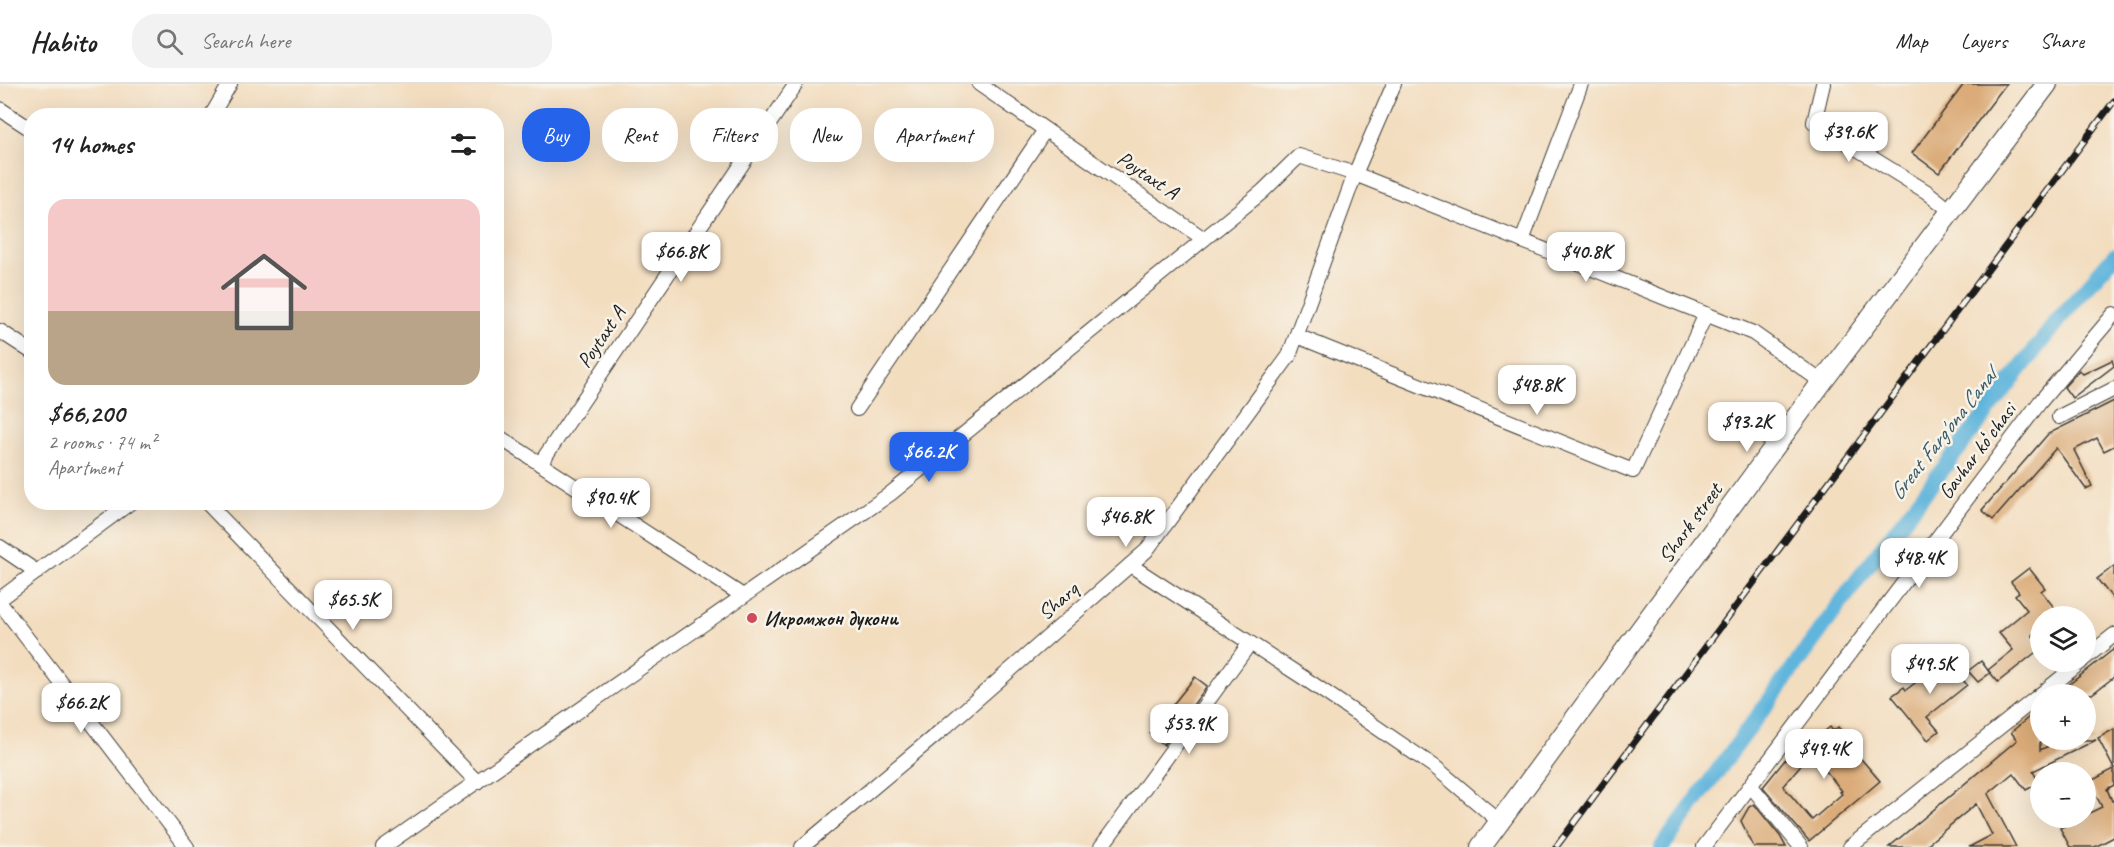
<!DOCTYPE html>
<meta charset="utf-8">
<style>
body{margin:0;font-family:Caveat,sans-serif;background:#f2f2f2;color:#222;height:100vh;display:flex;flex-direction:column;font-size:22px;white-space:nowrap}
*{box-sizing:border-box;margin:0}
p{font-size:20px;color:#767676}
.icon{flex:none;width:33px;height:33px;fill:none;stroke:currentColor;stroke-width:2;stroke-linecap:round;stroke-linejoin:round}
.map{position:relative;flex:1;overflow:hidden}
.panel{position:absolute;left:24px;top:24px;width:480px;height:402px;display:flex;flex-direction:column;background:#fff;border-radius:24px;box-shadow:0 6px 24px #0002}
.panel>*{flex:none}
.hud{position:absolute;left:522px;top:24px;width:570px;height:54px;display:flex;gap:12px}
.fabs{position:absolute;left:2030px;top:522px;display:grid;gap:12px}
.fabs a{display:grid;place-items:center;width:66px;height:66px;border-radius:50%;background:#fff;box-shadow:0 6px 24px #0002;font-size:30px}
.price{position:absolute;translate:-50% -51px;padding:0 14px;border-radius:12px;background:#fff;color:#222;font-size:20px;line-height:39px;filter:drop-shadow(0 2px 3px #0008)}
.price::after{content:'';position:absolute;left:50%;top:36px;width:18px;height:14px;margin-left:-9px;background:inherit;clip-path:polygon(0 0,100% 0,50% 100%)}
.price.current{background:#2563eb;color:#fff}
ul{padding:0;list-style:none}
li{display:grid;align-content:center;gap:12px;height:318px;padding:0 24px}
li span{display:grid;place-items:center;height:186px;border-radius:18px;color:#555}
li>.icon{margin-inline-start:auto}
span .icon{width:108px;height:108px;fill:#fffc;stroke-width:1}
li b{font-size:26px}
h2{display:flex;justify-content:space-between;align-items:center;height:72px;padding:0 24px;font-size:26px}
.pill{padding:0 21px;border-radius:24px;background:#fff;box-shadow:0 6px 24px #0002;font-size:21px;line-height:54px}
.pill.current{background:#2563eb;color:#fff}
header{display:flex;align-items:center;gap:36px;box-sizing:border-box;height:84px;padding:0 30px;background:#fff;border-bottom:2px solid #e0e0e0}
header strong{font-size:28px}
nav{display:flex;gap:33px;margin-inline-start:auto;font-size:21px}
.search{width:420px;height:54px;background:#f2f2f2;display:flex;align-items:center;gap:15px;box-sizing:border-box;padding:0 21px;border-radius:24px;color:#767676;font-size:22px}
.map>svg:first-child{display:block}
.lines{fill:none;stroke-linecap:round;stroke-linejoin:round}
.canal{stroke:#60b5dc;stroke-width:16}
.building{fill:#dbac79}
.street-casing{stroke:#3c3934;stroke-width:16}
.secondary-casing{stroke:#3c3934;stroke-width:22}
.street{stroke:#fff;stroke-width:14}
.secondary{stroke:#fff;stroke-width:20}
.rail-casing{stroke:#1c1c1c;stroke-width:7}
.rail{stroke:#f7f3e8;stroke-width:4.5;stroke-dasharray:14;stroke-linecap:butt}
.poi-dot{fill:#d1495b;stroke:#f7f3e8;stroke-width:2}
.labels{text-anchor:middle;stroke-width:5;stroke-linejoin:round;paint-order:stroke}
.street-label{font-size:21px;fill:#1c1c1c;stroke:#f7f3e8}
.poi-label{font-size:21px;font-weight:bold;fill:#1c1c1c;stroke:#f7f3e8;text-anchor:start}
.water-label{font-size:22px;font-style:italic;fill:#375969;stroke:#f7f3e8}
</style>
<header>
<strong>Habito</strong>
<div class="search"><svg class="icon" aria-label="search" viewBox="0 0 24 24"><circle cx="10" cy="10" r="6"/><path d="M15 15l6 6"/></svg>Search here</div>
<nav><a>Map</a><a>Layers</a><a>Share</a></nav>
</header>
<div class="map">
<svg width="2114" height="763" viewBox="0 0 2114 763">
<rect width="100%" height="100%" fill="#f7f3e8"/>
<filter id="ink" filterUnits="userSpaceOnUse"><feTurbulence type="fractalNoise" baseFrequency=".0167" numOctaves="2"/><feDisplacementMap in="SourceGraphic" scale="12" xChannelSelector="R" yChannelSelector="G"/><feConvolveMatrix kernelMatrix="1 2 1 2 8 2 1 2 1" color-interpolation-filters="sRGB"/></filter>
<filter id="wash" filterUnits="userSpaceOnUse"><feTurbulence type="fractalNoise" baseFrequency=".008" numOctaves="4" result="noise"/><feDisplacementMap in="SourceGraphic" scale="24" xChannelSelector="R" yChannelSelector="G"/><feGaussianBlur stdDeviation="1.35" result="paint"/><feColorMatrix in="noise" values="0 0 0 0 0 0 0 0 0 0 0 0 0 0 0 0 0 1.4 0 .05"/><feComposite in="paint" operator="in"/></filter>
<g filter="url(#wash)">
<rect width="100%" height="100%" fill="#f3ddbf"/>
<g class="lines">
<path class="canal" d="M 1662,763 L 1859,494 L 2058,236 L 2114,172"/>
</g>
<g id="blocks">
<g class="building">
<path d="M 1964,0 L 2006,0 L 1939,89 L 1912,69 Z"/>
<path d="M 2112,276 L 2114,282 L 2072,314 L 2064,303 L 2079,286 L 2083,290 Z"/>
<path d="M 2114,317 L 2114,362 L 2104,367 L 2097,354 L 2074,366 L 2092,402 L 2086,405 L 2056,364 L 1993,436 L 1982,426 L 2048,350 Z"/>
<path d="M 2114,482 L 2114,516 L 2097,495 Z"/>
<path d="M 2029,484 L 2045,504 L 2041,507 L 2061,532 L 2040,532 L 2040,545 L 2032,551 L 2040,561 L 2040,565 L 1998,598 L 1988,586 L 2013,566 L 1999,549 L 2027,526 L 2015,511 L 2019,508 L 2011,498 Z"/>
<path d="M 2114,565 L 2114,593 L 2092,610 L 2057,610 Z"/>
<path d="M 1943,572 L 1967,601 L 1927,633 L 1939,647 L 1928,656 L 1892,612 L 1904,603 L 1906,606 L 1933,585 L 1930,582 Z"/>
<path d="M 1981,577 L 1990,589 L 1978,598 L 1968,587 Z"/>
<path d="M 1195,593 L 1207,602 L 1164,661 L 1150,649 Z"/>
<path d="M 2040,624 L 2040,666 L 2061,656 L 2096,656 L 2033,687 L 2039,699 L 2026,706 L 2013,689 L 1988,710 L 2016,763 L 1969,763 L 1992,751 L 1976,720 L 1924,763 L 1889,763 L 2017,656 L 2011,648 Z"/>
<path d="M 1830,643 L 1833,647 L 1838,643 L 1858,667 L 1856,669 L 1880,697 L 1809,757 L 1763,703 L 1797,661 L 1809,671 L 1783,702 L 1812,736 L 1842,710 L 1840,708 L 1842,707 L 1806,662 Z"/>
<path d="M 2114,645 L 2114,701 L 2107,705 L 2112,717 L 2114,716 L 2114,753 L 2095,763 L 2070,763 L 2060,744 L 2080,734 L 2085,734 L 2085,731 L 2102,723 L 2089,698 L 2114,685 L 2098,654 Z"/>
<path d="M 1754,720 L 1780,752 L 1786,763 L 1754,763 L 1741,737 L 1749,723 Z"/>
</g>
</g>
</g>
<g filter="url(#ink)">
<use href="#blocks" fill-opacity="0" stroke="#3c3934" stroke-width="1.5"/>
<g class="lines">
<g class="street-casing">
<g id="street">
<path d="M 979,0 L 1204,155"/>
<path d="M 1823,0 L 1814,38 L 1927,108 L 1951,127"/>
<path d="M 0,25 L 32,46"/>
<path d="M 211,32 L 230,0"/>
<path d="M 1522,157 L 1581,0"/>
<path d="M 0,247 L 32,268"/>
<path d="M 1297,252 L 1633,387 L 1706,230"/>
<path d="M 857,325 L 1045,46"/>
<path d="M 2059,333 L 2114,305"/>
<path d="M 496,351 L 743,512"/>
<path d="M 540,380 L 796,0"/>
<path d="M 206,418 L 477,698"/>
<path d="M 0,463 L 37,488"/>
<path d="M 1130,481 L 1304,594 L 1435,683 L 1500,738"/>
<path d="M 0,515 L 131,418"/>
<path d="M 0,519 L 187,763"/>
<path d="M 2085,574 L 2114,551"/>
<path d="M 1751,702 L 1801,763"/>
<path d="M 383,763 L 890,410 L 1262,108 L 1299,72 L 1355,90 L 1394,0"/>
<path d="M 802,763 L 943,645 L 1146,467 L 1289,272 L 1355,90 L 1753,249 L 1822,298"/>
<path d="M 1101,763 L 1250,559"/>
<path d="M 1704,763 L 2040,318 L 2114,230"/>
<path d="M 1850,763 L 2081,578"/>
</g>
</g>
<g class="secondary-casing">
<path id="secondary" d="M 1481,763 L 1822,298 L 2047,0"/>
</g>
<use href="#street" class="street"/>
<use href="#secondary" class="secondary"/>
<g class="rail-casing">
<path id="rail" d="M 1556,763 L 2114,17"/>
</g>
<use href="#rail" class="rail"/>
</g>
</g>
<circle class="poi-dot" cx="752" cy="534" r="6"/>
<g class="labels">
<g class="street-label">
<text transform="translate(1148 91) rotate(34)" y="7">Poytaxt A</text>
<text transform="translate(601 253) rotate(-56)" y="7">Poytaxt A</text>
<text transform="translate(1977 367) rotate(-53)" y="7">Gavhar koʻchasi</text>
<text transform="translate(1690 439) rotate(-54)" y="7">Shark street</text>
<text transform="translate(1058 517) rotate(-41)" y="7">Sharq</text>
</g>
<g class="poi-label">
<text x="764" y="541">Икромжон дукони</text>
</g>
<g class="water-label">
<text transform="translate(1942 350) rotate(-52)" y="8">Great Farg'ona Canal</text>
</g>
</g>
</svg>
<div class="fabs">
<a><svg class="icon" aria-label="layers" viewBox="0 0 24 24"><path d="M12 4l9 5-9 5-9-5zM3 14l9 5 9-5"/></svg></a>
<a>+</a>
<a>−</a>
</div>
<b class="price" style="left:1849px;top:79px">$39.6K</b>
<b class="price" style="left:681px;top:199px">$66.8K</b>
<b class="price" style="left:1586px;top:199px">$40.8K</b>
<b class="price" style="left:1537px;top:332px">$48.8K</b>
<b class="price" style="left:1747px;top:369px">$93.2K</b>
<b class="price current" style="left:929px;top:399px">$66.2K</b>
<b class="price" style="left:611px;top:445px">$90.4K</b>
<b class="price" style="left:1126px;top:464px">$46.8K</b>
<b class="price" style="left:1919px;top:505px">$48.4K</b>
<b class="price" style="left:353px;top:547px">$65.5K</b>
<b class="price" style="left:1930px;top:611px">$49.5K</b>
<b class="price" style="left:81px;top:650px">$66.2K</b>
<b class="price" style="left:1189px;top:671px">$53.9K</b>
<b class="price" style="left:1824px;top:696px">$49.4K</b>
<div class="hud">
<a class="pill current">Buy</a>
<a class="pill">Rent</a>
<a class="pill">Filters</a>
<a class="pill">New</a>
<a class="pill">Apartment</a>
</div>
<section class="panel">
<h2>14 homes<svg class="icon" aria-label="filters" viewBox="0 0 24 24"><path d="M4 7h16M4 17h16"/><circle cx="9" cy="7" r="2"/><circle cx="15" cy="17" r="2"/></svg></h2>
<ul>
<li><span style="background:linear-gradient(#f6c9c9 60%,#b9a48a 0)"><svg class="icon" aria-label="home" viewBox="0 0 24 24"><path d="M3 11l9-7 9 7M6 9v11h12V9"/></svg></span><div><b>$66,200</b><p>2 rooms · 74 m²</p><p>Apartment</p></div></li>
</ul>
</section>
</div>
